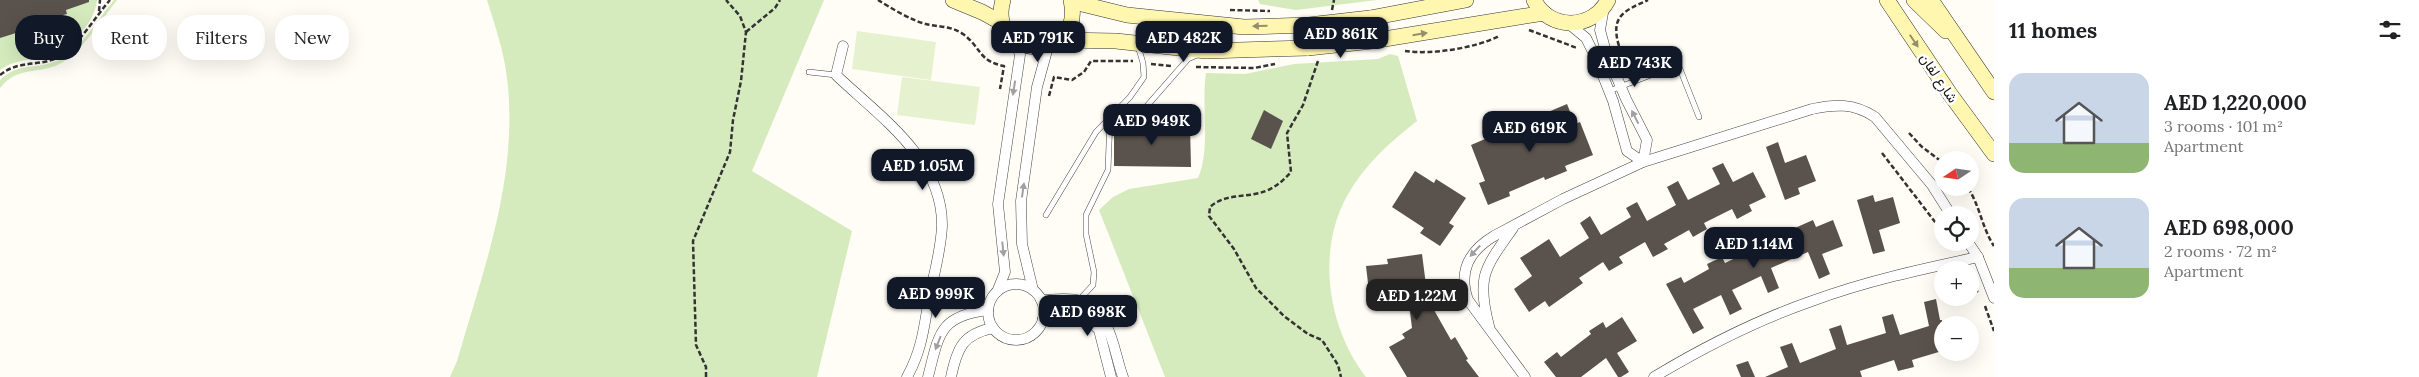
<!DOCTYPE html>
<meta charset="utf-8">
<style>
body{margin:0;font-family:Lora,Vazirmatn,serif;background:#f6f6f6;color:#202124;height:100vh;display:flex;flex-direction:column;font-size:19px;white-space:nowrap}
*{box-sizing:border-box;margin:0}
p{font-size:16px;color:#757577}
.icon{flex:none;width:28px;height:28px;fill:none;stroke:currentColor;stroke-width:2;stroke-linecap:round;stroke-linejoin:round}
.map{position:relative;flex:1;overflow:hidden}
.details{display:flex;flex-direction:column;background:#fff;width:425px}
.details>*{flex:none}
.guide{position:absolute;left:15px;top:15px;width:475px;height:45px;display:flex;gap:10px}
.needle{width:32px;rotate:257deg}
.fabs{position:absolute;left:1934px;top:151px;display:grid;gap:10px}
.fabs a{display:grid;place-items:center;width:45px;height:45px;border-radius:50%;background:#fff;box-shadow:0 5px 20px #0002;font-size:25px}
.price{position:absolute;translate:-50% -42px;padding:0 11px;border-radius:10px;background:#111827;color:#fff;font-size:16px;line-height:32px;filter:drop-shadow(0 1px 2px #0008)}
.price::after{content:'';position:absolute;left:50%;top:30px;width:15px;height:11px;margin-left:-8px;background:inherit;clip-path:polygon(0 0,100% 0,50% 100%)}
.price.selected{background:#222;color:#fff}
ul{padding:0;list-style:none}
li{display:flex;align-items:center;gap:15px;height:125px;padding:0 15px}
li span{display:grid;place-items:center;flex:none;width:140px;height:100px;border-radius:15px;color:#555}
li>.icon{margin-inline-start:auto}
span .icon{width:60px;height:60px;fill:#fffc;stroke-width:1}
li b{font-size:21px}
h2{display:flex;justify-content:space-between;align-items:center;height:60px;padding:0 15px;font-size:21px}
.chip{padding:0 18px;border-radius:20px;background:#fff;box-shadow:0 5px 20px #0002;font-size:18px;line-height:45px}
.chip.selected{background:#111827;color:#fff}
main{display:flex;flex:1;min-height:0}
.map>svg:first-child{display:block}
.green{fill:#d5ebbd}
.pitch{fill:#e6f2cf}
.building{fill:#5a524d}
.lines{fill:none;stroke-linecap:round;stroke-linejoin:round}
.lane-casing{stroke:#444;stroke-width:6}
.street-casing{stroke:#444;stroke-width:11}
.secondary-casing{stroke:#333;stroke-width:16}
.path{stroke:#333;stroke-width:2.5;stroke-dasharray:5 2.5;stroke-linecap:butt}
.lane{stroke:#fff;stroke-width:5}
.street{stroke:#fff;stroke-width:10}
.secondary{stroke:#fff6b0;stroke-width:15}
.secondary-bridge-casing{stroke:#333;stroke-width:16;stroke-linecap:butt}
.secondary-bridge{stroke:#fff6b0;stroke-width:15}
.oneway{fill:#948f68}
.oneway2{fill:#a0a0a0}
.labels{text-anchor:middle;stroke-width:5;stroke-linejoin:round;paint-order:stroke}
.street-label{font-size:14px;fill:#111;stroke:#fff}
</style>
<main>
<div class="map">
<svg width="1994" height="377" viewBox="0 0 1994 377">
<rect width="100%" height="100%" fill="#fffdf5"/>
<g class="green">
<path d="M 79,0 L 97,0 C 96,12 86,33 73,36 L 65,15 L 67,14 L 66,10 Z"/>
<path d="M 114,0 L 117,0 C 102,19 83,50 63,62 C 40,76 19,64 0,88 L 0,80 C 19,62 33,70 54,62 C 80,52 97,20 114,0 Z"/>
<path d="M 487,0 L 824,0 L 752,171 L 852,231 L 817,377 L 450,377 L 457,361 C 484,268 519,176 507,78 C 504,51 495,26 487,0 Z"/>
<path d="M 1258,0 L 1377,0 L 1296,10 L 1260,4 Z"/>
<path d="M 45,18 L 57,54 C 38,61 18,57 0,70 L 0,36 L 15,30 L 19,39 L 37,33 L 34,22 Z"/>
<path d="M 1390,54 L 1398,56 L 1417,121 C 1390,142 1364,165 1347,196 C 1316,252 1328,328 1366,377 L 1165,377 L 1099,210 L 1113,197 L 1129,189 L 1198,178 C 1211,148 1201,106 1206,73 L 1245,74 L 1294,64 L 1378,59 Z"/>
</g>
<g class="pitch">
<path d="M 857,31 L 936,42 L 931,80 L 852,69 Z"/>
<path d="M 902,77 L 980,87 L 975,125 L 897,115 Z"/>
</g>
<g class="building">
<path d="M 0,0 L 89,0 L 89,2 L 66,10 L 67,14 L 34,24 L 37,33 L 19,39 L 16,33 L 0,38 Z"/>
<path d="M 1567,104 L 1575,124 L 1580,122 L 1593,155 L 1565,166 L 1567,171 L 1545,180 L 1544,177 L 1509,192 L 1510,196 L 1488,205 L 1479,183 L 1485,181 L 1471,145 Z"/>
<path d="M 1264,110 L 1283,121 L 1271,149 L 1251,139 Z"/>
<path d="M 1114,125 L 1190,126 L 1191,167 L 1114,166 Z"/>
<path d="M 1778,142 L 1785,163 L 1806,155 L 1816,181 L 1798,188 L 1800,194 L 1785,200 L 1766,147 Z"/>
<path d="M 1723,163 L 1733,182 L 1753,172 L 1766,197 L 1749,205 L 1752,211 L 1737,219 L 1732,209 L 1704,223 L 1707,229 L 1693,237 L 1689,230 L 1664,244 L 1668,249 L 1653,257 L 1645,242 L 1619,257 L 1623,263 L 1609,271 L 1603,262 L 1579,278 L 1583,283 L 1549,307 L 1545,301 L 1529,312 L 1514,289 L 1532,276 L 1520,258 L 1549,239 L 1560,257 L 1589,238 L 1580,223 L 1590,216 L 1601,235 L 1631,217 L 1626,208 L 1637,202 L 1647,221 L 1676,205 L 1667,187 L 1678,181 L 1688,200 L 1720,184 L 1712,168 Z"/>
<path d="M 1415,171 L 1434,183 L 1436,179 L 1466,198 L 1449,223 L 1454,226 L 1440,246 L 1420,233 L 1424,228 L 1392,207 Z"/>
<path d="M 1873,195 L 1875,202 L 1893,197 L 1900,223 L 1879,230 L 1885,251 L 1873,254 L 1857,200 Z"/>
<path d="M 1813,220 L 1816,227 L 1833,220 L 1843,246 L 1822,254 L 1830,274 L 1819,279 L 1808,252 L 1771,268 L 1779,288 L 1768,293 L 1761,276 L 1732,290 L 1742,309 L 1730,315 L 1721,295 L 1693,309 L 1704,328 L 1693,334 L 1666,284 L 1681,277 L 1684,283 L 1709,269 L 1707,264 L 1722,257 L 1725,263 L 1750,251 L 1746,241 L 1761,234 L 1764,241 L 1784,233 L 1786,237 L 1796,232 L 1795,228 Z"/>
<path d="M 1422,254 L 1426,285 L 1430,284 L 1434,310 L 1451,340 L 1455,337 L 1468,359 L 1466,360 L 1479,377 L 1407,377 L 1389,347 L 1405,338 L 1402,334 L 1412,328 L 1409,304 L 1371,309 L 1366,266 L 1388,264 L 1387,259 Z"/>
<path d="M 1936,299 L 1940,320 L 1942,320 L 1942,351 L 1912,360 L 1914,367 L 1898,371 L 1894,360 L 1860,371 L 1862,377 L 1765,377 L 1788,367 L 1780,347 L 1792,343 L 1800,363 L 1836,349 L 1829,329 L 1841,325 L 1847,345 L 1886,333 L 1882,317 L 1893,314 L 1900,335 L 1929,326 L 1924,302 Z"/>
<path d="M 1622,317 L 1637,341 L 1617,353 L 1629,372 L 1621,377 L 1618,377 L 1606,358 L 1581,377 L 1556,377 L 1544,362 L 1557,352 L 1561,357 L 1591,334 L 1589,331 L 1603,322 L 1606,328 Z"/>
<path d="M 1748,361 L 1755,377 L 1741,377 L 1736,365 Z"/>
</g>
<g class="lines">
<g class="lane-casing">
<g id="lane">
<path d="M 809,72 L 836,75"/>
<path d="M 1609,91 L 1672,67 L 1680,69 L 1699,117"/>
<path d="M 1110,118 L 1146,107 L 1188,59 L 1197,55"/>
<path d="M 1046,215 L 1096,132 L 1130,97 L 1144,77 L 1143,63 L 1138,46"/>
<path d="M 1079,300 L 1093,285 L 1094,272 L 1086,234 L 1086,215 L 1108,170 L 1110,118"/>
</g>
</g>
<g class="street-casing">
<g id="street">
<path d="M 1569,24 L 1586,38 L 1595,56 L 1613,101 L 1627,151 L 1643,162 L 1647,140 L 1626,99 L 1606,52 L 1600,30 L 1604,7"/>
<path d="M 843,46 L 836,75 C 880,117 943,159 942,226 C 941,249 935,271 930,293 C 924,325 923,348 907,377"/>
<path d="M 1968,242 L 1978,257 L 1994,298"/>
<circle cx="1016" cy="312" r="28"/>
<path d="M 1033,290 L 1022,244 L 1021,201 L 1037,87 L 1048,47"/>
<path d="M 997,292 L 1005,272 L 998,204 L 1020,55 L 1015,40"/>
<path d="M 1041,300 C 1053,300 1069,297 1080,301 C 1112,312 1113,350 1123,377"/>
<path d="M 1043,318 L 1058,309 L 1075,310 L 1088,319 L 1099,330 L 1111,377"/>
<path d="M 1489,326 C 1476,276 1485,268 1513,228"/>
<path d="M 928,377 C 939,334 939,316 988,310"/>
<path d="M 951,377 C 957,348 963,334 993,328"/>
<path d="M 1525,377 L 1468,300 C 1458,271 1469,251 1494,236 L 1563,199 L 1643,162 L 1812,109 C 1835,104 1854,103 1875,117 L 1932,185 L 1951,215"/>
<path d="M 1654,377 C 1704,347 1757,320 1812,301 C 1866,281 1922,269 1978,257"/>
</g>
</g>
<g class="secondary-casing">
<g id="secondary">
<path d="M 953,0 L 982,12 L 1002,23"/>
<path d="M 1003,0 C 986,59 1085,66 1071,0"/>
<path d="M 1077,0 L 1082,4 L 1127,15 L 1244,27 L 1309,25"/>
<path d="M 1534,0 C 1549,31 1593,30 1608,0"/>
<path d="M 1887,0 L 1950,94 L 1994,154"/>
<path d="M 1914,0 L 1946,31"/>
<path d="M 1931,0 L 1994,92"/>
<path d="M 1370,18 L 1466,0"/>
<path d="M 1060,40 L 1116,41 L 1206,51 L 1308,48"/>
<path d="M 1372,41 L 1544,13"/>
</g>
</g>
<g class="path">
<path d="M 878,0 C 891,8 912,21 926,24 C 938,27 952,26 963,34 C 982,48 978,61 1004,66 L 1000,89"/>
<path d="M 1230,10 L 1270,11"/>
<path d="M 1332,10 L 1334,0"/>
<path d="M 99,11 L 100,0"/>
<path d="M 64,22 L 75,43"/>
<path d="M 53,26 L 67,52"/>
<path d="M 1529,30 L 1577,48"/>
<path d="M 746,32 L 775,8 L 780,0"/>
<path d="M 1619,46 C 1610,16 1624,11 1648,0"/>
<path d="M 1405,51 C 1431,55 1476,48 1499,36"/>
<path d="M 1318,61 L 1303,105 L 1287,133 L 1291,172 C 1260,208 1234,186 1210,207 L 1209,216 L 1234,249 L 1256,288 L 1284,316 L 1308,334 L 1322,340 L 1338,365 L 1341,377"/>
<path d="M 1151,64 L 1171,66"/>
<path d="M 1196,67 L 1254,68 L 1275,64"/>
<path d="M 0,75 C 17,61 35,66 55,59 C 75,51 95,17 110,0"/>
<path d="M 1049,96 L 1054,77 L 1072,80 L 1084,72 L 1091,61 L 1133,61"/>
<path d="M 1909,133 L 1921,146 L 1942,162"/>
<path d="M 1882,153 L 1942,231"/>
<path d="M 1968,188 C 1980,206 1982,228 1994,246"/>
<path d="M 1952,242 L 1957,249"/>
<path d="M 1974,281 L 1970,285 L 1978,292"/>
<path d="M 1985,306 L 1994,331"/>
<path d="M 706,377 L 706,367 L 696,345 L 693,241 L 730,152 L 733,120 L 741,81 L 746,32 L 740,16 L 726,0"/>
</g>
<use href="#lane" class="lane"/>
<use href="#street" class="street"/>
<use href="#secondary" class="secondary"/>
<g class="secondary-bridge-casing">
<g id="secondary-bridge">
<path d="M 1309,25 L 1370,18"/>
<path d="M 1308,48 L 1372,41"/>
</g>
</g>
<use href="#secondary-bridge" class="secondary-bridge"/>
</g>
<defs><path id="oneway-solid" d="M-6-.8H1V-3.2L6.5 0L1 3.2V.8H-6Z" transform="scale(1.25)"/></defs>
<g class="oneway">
<use href="#oneway-solid" transform="translate(1260 26) rotate(178)"/>
<use href="#oneway-solid" transform="translate(1420 34) rotate(-9)"/>
<use href="#oneway-solid" transform="translate(1914 41) rotate(56)"/>
</g>
<g class="oneway2">
<use href="#oneway-solid" transform="translate(1014 88) rotate(99)"/>
<use href="#oneway-solid" transform="translate(1635 117) rotate(-117)"/>
<use href="#oneway-solid" transform="translate(1023 190) rotate(-82)"/>
<use href="#oneway-solid" transform="translate(1003 249) rotate(84)"/>
<use href="#oneway-solid" transform="translate(1475 251) rotate(133)"/>
<use href="#oneway-solid" transform="translate(938 343) rotate(111)"/>
</g>
<g class="labels">
<g class="street-label">
<text transform="translate(1939 78) rotate(56)" y="5">شارع لفان</text>
</g>
</g>
</svg>
<div class="fabs">
<a><svg class="needle" viewBox="-14 -14 28 28"><path d="M0-13l5 13h-10z" fill="#e53935"/><path d="M0 13l5-13h-10z" fill="#757577"/></svg></a>
<a><svg class="icon" aria-label="locate" viewBox="0 0 24 24"><circle cx="12" cy="12" r="6"/><path d="M12 2v4M12 18v4M2 12h4M18 12h4"/></svg></a>
<a>+</a>
<a>−</a>
</div>
<b class="price" style="left:1341px;top:59px">AED 861K</b>
<b class="price" style="left:1038px;top:63px">AED 791K</b>
<b class="price" style="left:1184px;top:63px">AED 482K</b>
<b class="price" style="left:1635px;top:88px">AED 743K</b>
<b class="price" style="left:1152px;top:146px">AED 949K</b>
<b class="price" style="left:1530px;top:153px">AED 619K</b>
<b class="price" style="left:923px;top:191px">AED 1.05M</b>
<b class="price" style="left:1754px;top:269px">AED 1.14M</b>
<b class="price" style="left:936px;top:319px">AED 999K</b>
<b class="price selected" style="left:1417px;top:321px">AED 1.22M</b>
<b class="price" style="left:1088px;top:337px">AED 698K</b>
<div class="guide">
<a class="chip selected">Buy</a>
<a class="chip">Rent</a>
<a class="chip">Filters</a>
<a class="chip">New</a>
</div>
</div>
<section class="details">
<h2>11 homes<svg class="icon" aria-label="filters" viewBox="0 0 24 24"><path d="M4 7h16M4 17h16"/><circle cx="9" cy="7" r="2"/><circle cx="15" cy="17" r="2"/></svg></h2>
<ul>
<li><span style="background:linear-gradient(#c9d6e8 70%,#8fb573 0)"><svg class="icon" aria-label="home" viewBox="0 0 24 24"><path d="M3 11l9-7 9 7M6 9v11h12V9"/></svg></span><div><b>AED 1,220,000</b><p>3 rooms · 101 m²</p><p>Apartment</p></div></li>
<li><span style="background:linear-gradient(#c9d6e8 70%,#8fb573 0)"><svg class="icon" aria-label="home" viewBox="0 0 24 24"><path d="M3 11l9-7 9 7M6 9v11h12V9"/></svg></span><div><b>AED 698,000</b><p>2 rooms · 72 m²</p><p>Apartment</p></div></li>
</ul>
</section>
</main>
